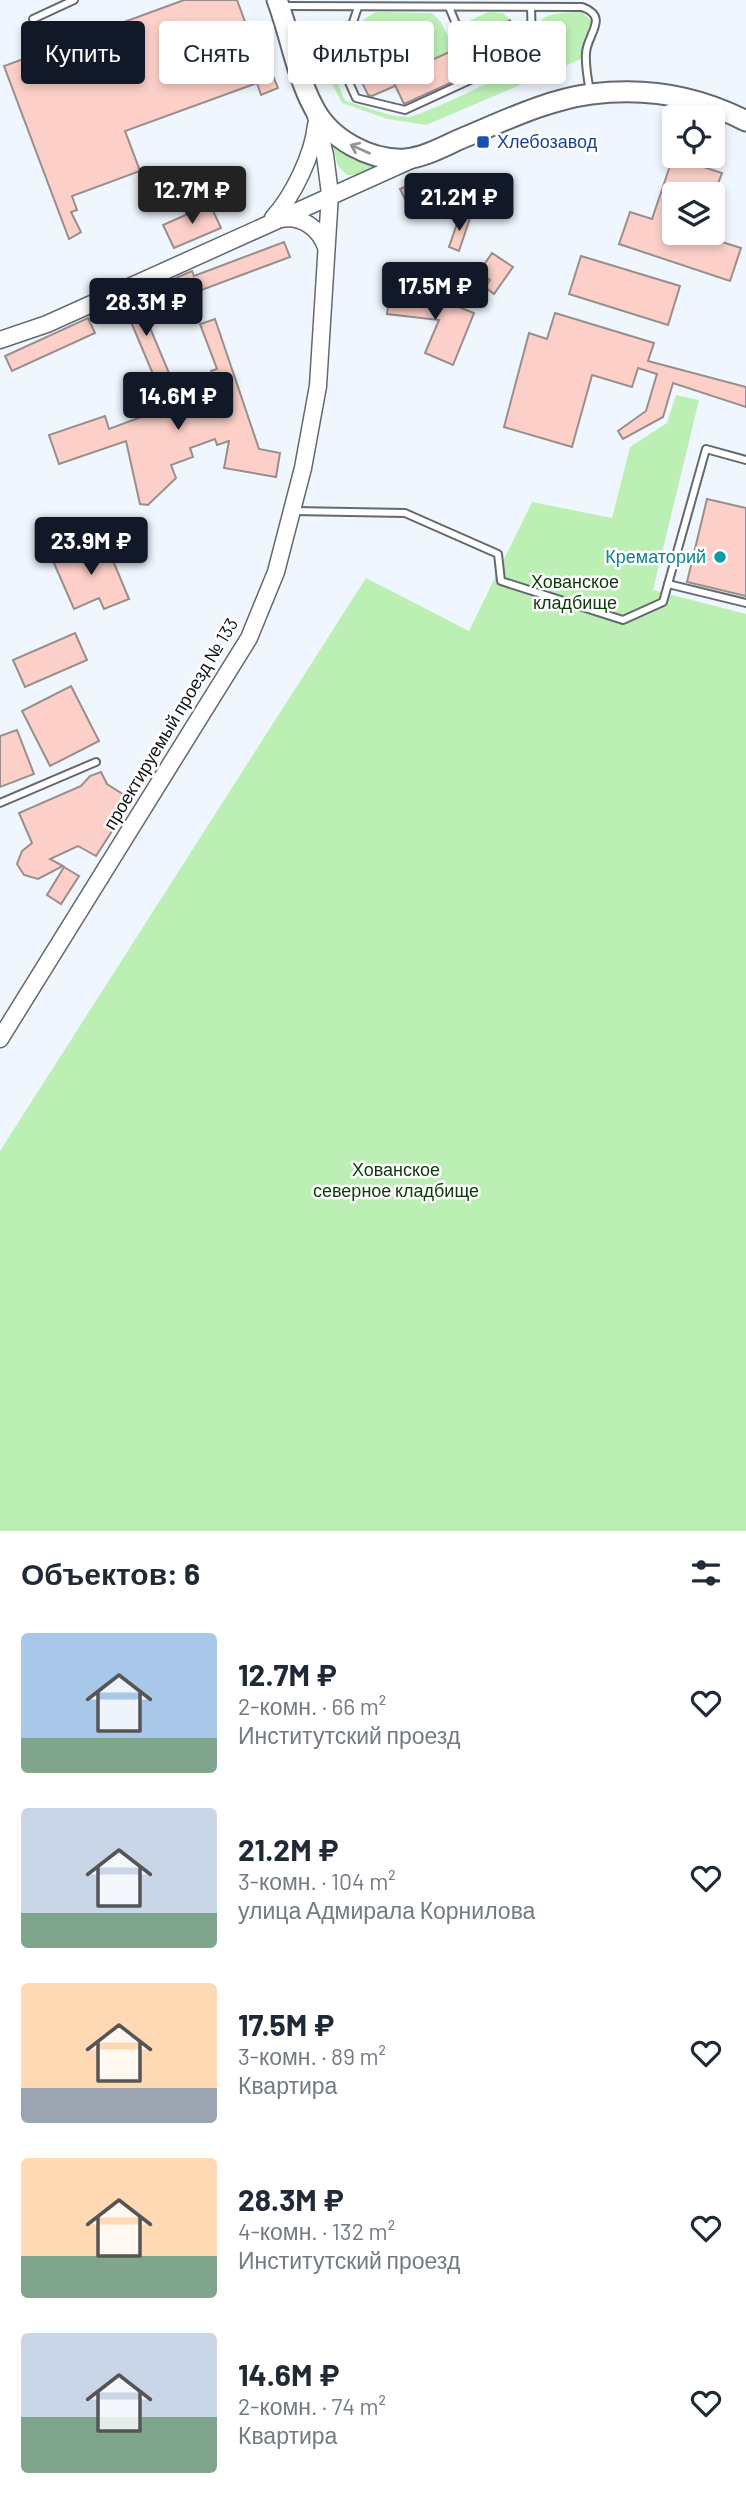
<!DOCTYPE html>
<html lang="ru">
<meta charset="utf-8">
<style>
body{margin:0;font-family:Barlow,sans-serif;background:#f2f2f3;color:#1f2937;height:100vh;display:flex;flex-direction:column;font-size:26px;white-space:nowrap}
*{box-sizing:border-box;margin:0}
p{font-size:23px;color:#747a83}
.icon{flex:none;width:38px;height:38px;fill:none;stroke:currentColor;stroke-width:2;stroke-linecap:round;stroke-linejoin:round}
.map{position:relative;height:1531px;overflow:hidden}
.panel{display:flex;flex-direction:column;background:#fff;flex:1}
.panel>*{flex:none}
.top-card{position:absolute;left:21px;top:21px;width:705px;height:63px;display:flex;gap:14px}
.fabs{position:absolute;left:662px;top:105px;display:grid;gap:14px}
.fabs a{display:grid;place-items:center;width:63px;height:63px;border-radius:7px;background:#fff;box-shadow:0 4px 10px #0003;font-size:35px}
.price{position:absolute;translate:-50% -60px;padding:0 16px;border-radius:7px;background:#111827;color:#fff;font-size:23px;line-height:46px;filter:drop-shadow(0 2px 4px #0008)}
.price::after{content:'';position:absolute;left:50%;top:42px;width:21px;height:16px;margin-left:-10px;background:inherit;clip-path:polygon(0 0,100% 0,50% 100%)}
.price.current{background:#222;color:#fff}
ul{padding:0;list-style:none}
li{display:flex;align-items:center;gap:21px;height:175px;padding:0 21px}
li span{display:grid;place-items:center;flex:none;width:196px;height:140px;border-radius:7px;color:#555}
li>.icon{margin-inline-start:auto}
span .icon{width:84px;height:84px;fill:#fffc;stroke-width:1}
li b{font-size:30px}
h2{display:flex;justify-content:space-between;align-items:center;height:84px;padding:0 21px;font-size:30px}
.chip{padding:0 24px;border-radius:7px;background:#fff;box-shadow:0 4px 10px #0003;font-size:24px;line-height:63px}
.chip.current{background:#111827;color:#fff}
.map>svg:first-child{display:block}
.green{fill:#bbefb4}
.building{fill:#fcd0c8;stroke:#988f8d;stroke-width:2}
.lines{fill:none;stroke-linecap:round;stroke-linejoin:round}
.service-casing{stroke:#646970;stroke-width:10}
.tertiary-casing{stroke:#646970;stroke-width:19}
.secondary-casing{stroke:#646970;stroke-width:23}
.service{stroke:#fff;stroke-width:6}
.tertiary{stroke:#fff;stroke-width:16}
.secondary{stroke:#fff;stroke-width:19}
.oneway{stroke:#949596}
.transit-dot{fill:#1a4fb4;stroke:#fff;stroke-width:2.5}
.culture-dot{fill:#0f9aa8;stroke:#fff;stroke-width:2.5}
.labels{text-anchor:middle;stroke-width:5;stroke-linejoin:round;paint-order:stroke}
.transit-label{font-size:18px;fill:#164399;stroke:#fff;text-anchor:start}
.culture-label{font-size:18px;fill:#0d838f;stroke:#fff;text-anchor:end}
.park-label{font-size:18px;fill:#0b3a06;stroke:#fff}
.street-label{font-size:18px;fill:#111416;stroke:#fff}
</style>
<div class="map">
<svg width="746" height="1531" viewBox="0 0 746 1531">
<rect width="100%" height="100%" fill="#eff6fd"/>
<g class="green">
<path d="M 376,12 L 432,13 L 441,22 L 454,50 L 392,78 L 373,39 L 364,43 L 360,31 L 363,20 Z"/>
<path d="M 488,12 L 503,13 L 510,20 L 471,38 L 468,27 L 471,20 Z"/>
<path d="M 581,12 L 593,22 L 584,38 L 581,59 L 426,125 L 388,119 L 342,103 L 332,83 L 337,81 L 345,101 C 364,106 388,117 408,117 C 420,117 525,67 533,57 C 554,28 515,14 581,12 Z"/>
<path d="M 332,143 L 380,166 L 359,175 L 347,175 L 338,166 Z"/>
<path d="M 676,395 L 699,400 L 653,590 L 746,614 L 746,1531 L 0,1531 L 0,1151 L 366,578 L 469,631 L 532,502 L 612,518 L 630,447 L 667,423 Z"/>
</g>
<g class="building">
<path d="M 184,0 L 237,0 L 264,73 L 271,71 L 278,88 L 261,95 L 257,83 L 125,131 L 140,171 L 72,196 L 77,210 L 71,212 L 81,232 L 69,239 L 4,66 Z"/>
<path d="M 510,20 L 523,50 L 404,104 L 394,83 L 395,86 L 372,96 L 368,95 L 347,51 L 373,39 L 392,78 L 454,50 L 450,41 L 469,33 L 471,38 Z"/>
<path d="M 673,157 L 722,173 L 714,194 L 674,194 L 674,233 L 693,233 L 741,248 L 730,281 L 619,244 L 630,212 L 652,219 Z"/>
<path d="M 483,174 L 492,184 L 480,195 L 477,204 L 467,200 L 472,184 Z"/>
<path d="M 431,175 L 435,186 L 405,199 L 400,189 Z"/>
<path d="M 210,204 L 221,228 L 174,248 L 163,225 Z"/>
<path d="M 460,215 L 470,218 L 459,251 L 449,247 Z"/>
<path d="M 284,242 L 290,257 L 177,299 L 178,302 L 163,308 L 155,289 L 172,282 L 171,280 L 192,271 L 194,276 Z"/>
<path d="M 492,253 L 513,267 L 494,294 L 485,287 L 490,280 L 479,272 Z"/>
<path d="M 581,256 L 680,286 L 668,325 L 569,294 Z"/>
<path d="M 390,292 L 434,297 L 474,313 L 453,365 L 425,353 L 439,320 L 387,314 Z"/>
<path d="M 137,297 L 169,373 L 155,379 L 123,303 Z"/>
<path d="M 555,313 L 654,343 L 648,361 L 746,387 L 746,407 L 673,383 L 663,417 L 623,439 L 618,431 L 646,411 L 657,374 L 638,368 L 632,387 L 592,375 L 572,447 L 504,427 L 529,333 L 547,339 Z"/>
<path d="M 88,318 L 95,333 L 12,371 L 5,356 Z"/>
<path d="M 215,319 L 259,449 L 280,453 L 276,477 L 224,468 L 229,441 L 217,445 L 215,439 L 190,448 L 193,457 L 171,465 L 176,478 L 148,505 L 140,504 L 126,441 L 59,464 L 49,435 L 105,416 L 109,429 L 217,389 L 211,371 L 217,369 L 200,324 Z"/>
<path d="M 707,499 L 746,508 L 746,596 L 687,582 Z"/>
<path d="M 104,539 L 129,599 L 104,609 L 99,598 L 74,609 L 53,561 Z"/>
<path d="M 75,633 L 87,660 L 25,687 L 13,660 Z"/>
<path d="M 71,686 L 99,741 L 50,766 L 22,711 Z"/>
<path d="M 17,730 L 34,774 L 0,787 L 0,736 Z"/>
<path d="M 101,772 L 107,784 L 132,800 L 96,856 L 78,846 L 50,859 L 63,866 L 38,879 L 24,875 L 17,864 L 22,851 L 32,843 L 19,813 L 81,786 L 90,776 Z"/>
<path d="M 64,867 L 79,876 L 61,904 L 47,895 Z"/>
</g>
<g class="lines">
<g class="service-casing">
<g id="service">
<path d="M 284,6 L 582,7 C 610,17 587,34 586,53 C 585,66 588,80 590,92"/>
<path d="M 358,7 L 350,31 L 337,39 L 333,47 L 356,98 L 405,110 L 527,54 L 532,45 L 531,7"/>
<path d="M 449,7 L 459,31"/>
<path d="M 33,19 L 74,0"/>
<path d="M 294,511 L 405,513 L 498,554 L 501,581 L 623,620 L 663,602 L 706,449 L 746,460"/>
<path d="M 668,584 L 746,603"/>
<path d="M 0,803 L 96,762"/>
</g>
</g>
<g class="tertiary-casing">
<g id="tertiary">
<path d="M 273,218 C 293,196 313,155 316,125"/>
<path d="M 281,219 C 301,215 319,228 326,247"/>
<path d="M 0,340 L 47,324 L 411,160"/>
<path d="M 0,1039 L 249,638 L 276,572 L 303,468 L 318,386 L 330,194 L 325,155 L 315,112"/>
</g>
</g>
<g class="secondary-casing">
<path id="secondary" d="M 277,0 C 290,34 296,74 313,106 C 329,139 370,161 405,159 C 426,157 446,145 465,137 C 506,120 547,100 591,94 C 645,87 698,96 746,121"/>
</g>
<use href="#service" class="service"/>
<use href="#tertiary" class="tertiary"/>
<use href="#secondary" class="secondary"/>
</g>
<defs><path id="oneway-shaft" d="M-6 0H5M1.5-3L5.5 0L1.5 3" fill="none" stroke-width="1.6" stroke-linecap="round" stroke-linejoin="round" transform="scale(1.75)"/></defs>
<use class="oneway" href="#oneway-shaft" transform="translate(360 149) rotate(-156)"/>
<rect class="transit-dot" x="476" y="135" width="14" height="14" rx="3.5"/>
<circle class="culture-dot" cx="720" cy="557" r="7"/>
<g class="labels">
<g class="transit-label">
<text x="497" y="148">Хлебозавод</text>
</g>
<g class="culture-label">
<text x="706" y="563">Крематорий</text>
</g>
<g class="park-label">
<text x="575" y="588">Хованское<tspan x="575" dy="21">кладбище</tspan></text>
<text x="396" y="1176">Хованское<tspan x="396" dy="21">северное кладбище</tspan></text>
</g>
<g class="street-label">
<text transform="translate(171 724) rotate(-59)" y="6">проектируемый проезд № 133</text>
</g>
</g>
</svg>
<div class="fabs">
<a><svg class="icon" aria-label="locate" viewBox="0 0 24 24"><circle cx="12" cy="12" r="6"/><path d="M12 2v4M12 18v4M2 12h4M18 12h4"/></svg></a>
<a><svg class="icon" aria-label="layers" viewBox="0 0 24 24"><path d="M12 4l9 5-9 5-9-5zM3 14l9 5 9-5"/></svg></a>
</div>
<b class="price current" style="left:192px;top:226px">12.7M ₽</b>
<b class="price" style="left:459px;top:233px">21.2M ₽</b>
<b class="price" style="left:435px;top:322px">17.5M ₽</b>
<b class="price" style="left:146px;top:338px">28.3M ₽</b>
<b class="price" style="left:178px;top:432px">14.6M ₽</b>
<b class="price" style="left:91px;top:577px">23.9M ₽</b>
<div class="top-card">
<a class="chip current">Купить</a>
<a class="chip">Снять</a>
<a class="chip">Фильтры</a>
<a class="chip">Новое</a>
</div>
</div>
<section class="panel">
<h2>Объектов: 6<svg class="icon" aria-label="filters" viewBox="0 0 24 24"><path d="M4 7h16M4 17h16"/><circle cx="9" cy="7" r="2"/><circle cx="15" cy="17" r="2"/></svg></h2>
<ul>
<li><span style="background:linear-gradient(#a9c7e8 75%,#7fa58c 0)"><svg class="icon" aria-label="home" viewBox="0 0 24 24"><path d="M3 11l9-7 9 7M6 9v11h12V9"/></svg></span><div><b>12.7M ₽</b><p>2-комн. · 66 m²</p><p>Институтский проезд</p></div><svg class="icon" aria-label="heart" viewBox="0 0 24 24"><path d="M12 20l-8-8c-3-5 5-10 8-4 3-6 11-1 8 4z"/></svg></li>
<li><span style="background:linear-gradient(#c9d6e8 75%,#7fa58c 0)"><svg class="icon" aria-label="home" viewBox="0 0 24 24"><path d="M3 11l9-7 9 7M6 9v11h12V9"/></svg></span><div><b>21.2M ₽</b><p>3-комн. · 104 m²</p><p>улица Адмирала Корнилова</p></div><svg class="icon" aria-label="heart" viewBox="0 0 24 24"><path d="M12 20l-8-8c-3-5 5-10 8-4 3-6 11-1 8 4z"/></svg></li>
<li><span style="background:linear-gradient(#ffd9b3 75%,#9aa5b1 0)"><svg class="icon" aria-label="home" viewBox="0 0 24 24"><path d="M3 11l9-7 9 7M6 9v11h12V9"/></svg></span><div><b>17.5M ₽</b><p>3-комн. · 89 m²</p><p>Квартира</p></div><svg class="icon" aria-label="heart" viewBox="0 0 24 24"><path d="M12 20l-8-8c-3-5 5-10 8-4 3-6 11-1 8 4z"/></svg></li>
<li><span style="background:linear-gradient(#ffd9b3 70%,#7fa58c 0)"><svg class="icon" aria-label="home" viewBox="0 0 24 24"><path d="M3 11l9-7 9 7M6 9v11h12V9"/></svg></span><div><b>28.3M ₽</b><p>4-комн. · 132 m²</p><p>Институтский проезд</p></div><svg class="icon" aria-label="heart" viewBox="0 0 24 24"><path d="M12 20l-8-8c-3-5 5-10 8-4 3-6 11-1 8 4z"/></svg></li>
<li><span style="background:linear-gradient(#c9d6e8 60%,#7fa58c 0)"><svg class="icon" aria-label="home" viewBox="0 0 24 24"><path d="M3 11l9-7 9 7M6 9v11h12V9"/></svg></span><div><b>14.6M ₽</b><p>2-комн. · 74 m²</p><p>Квартира</p></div><svg class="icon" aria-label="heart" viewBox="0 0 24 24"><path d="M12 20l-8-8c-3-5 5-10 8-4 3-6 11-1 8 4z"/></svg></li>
</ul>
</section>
